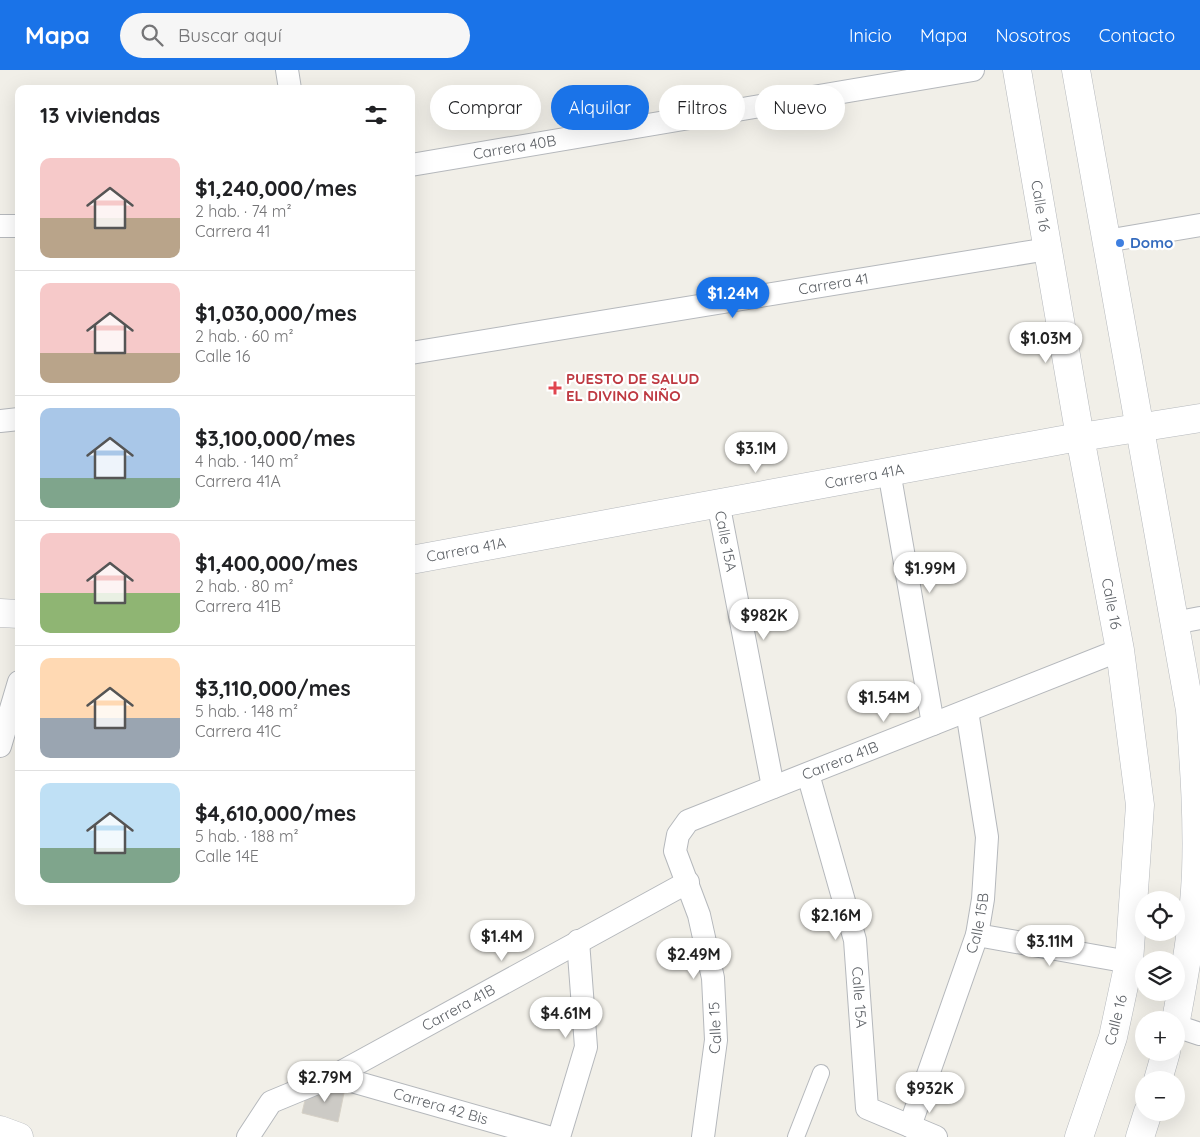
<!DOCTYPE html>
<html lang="es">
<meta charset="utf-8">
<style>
body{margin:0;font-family:Quicksand,sans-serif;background:#f6f6f6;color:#202124;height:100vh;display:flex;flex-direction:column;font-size:19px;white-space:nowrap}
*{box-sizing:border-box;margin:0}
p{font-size:16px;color:#757577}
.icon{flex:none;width:28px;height:28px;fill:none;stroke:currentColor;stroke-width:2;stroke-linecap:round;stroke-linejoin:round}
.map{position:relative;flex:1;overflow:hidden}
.details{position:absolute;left:15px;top:15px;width:400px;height:820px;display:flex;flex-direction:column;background:#fff;border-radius:10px;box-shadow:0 5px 20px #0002}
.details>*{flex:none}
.hud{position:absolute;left:430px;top:15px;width:475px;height:45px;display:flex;gap:10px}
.tools{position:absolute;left:1135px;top:821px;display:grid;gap:10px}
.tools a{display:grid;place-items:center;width:50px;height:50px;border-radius:50%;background:#fff;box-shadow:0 5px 20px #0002;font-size:25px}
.price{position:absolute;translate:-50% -42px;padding:0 11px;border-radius:18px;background:#fff;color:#222;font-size:16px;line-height:32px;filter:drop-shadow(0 1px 2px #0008)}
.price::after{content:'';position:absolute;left:50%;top:30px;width:15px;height:11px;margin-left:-8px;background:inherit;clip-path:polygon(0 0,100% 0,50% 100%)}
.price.on{background:#1a73e8;color:#fff}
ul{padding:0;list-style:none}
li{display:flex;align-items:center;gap:15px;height:125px;padding:0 25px}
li+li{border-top:1px solid #e0e0e0}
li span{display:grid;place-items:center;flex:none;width:140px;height:100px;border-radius:10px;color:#555}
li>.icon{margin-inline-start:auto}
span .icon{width:60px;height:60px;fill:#fffc;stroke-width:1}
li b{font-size:21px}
h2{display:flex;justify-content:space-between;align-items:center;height:60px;padding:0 25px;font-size:21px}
.tag{padding:0 18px;border-radius:22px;background:#fff;box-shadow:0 5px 20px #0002;font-size:18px;line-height:45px}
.tag.on{background:#1a73e8;color:#fff}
header{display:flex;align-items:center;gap:30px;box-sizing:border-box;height:70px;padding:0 25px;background:#1a73e8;color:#fff}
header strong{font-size:24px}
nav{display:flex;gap:28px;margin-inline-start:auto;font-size:18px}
.search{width:350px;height:45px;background:#f6f6f6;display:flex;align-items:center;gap:12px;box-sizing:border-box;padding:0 18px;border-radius:28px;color:#757577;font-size:19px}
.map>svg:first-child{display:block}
.building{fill:#cccac5;stroke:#d6d1c6}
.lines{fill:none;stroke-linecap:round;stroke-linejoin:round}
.pedestrian-casing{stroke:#b5b8bc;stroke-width:18}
.minor-casing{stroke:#b5b8bc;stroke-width:24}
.tertiary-casing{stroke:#b5b8bc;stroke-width:29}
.pedestrian{stroke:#fff;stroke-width:16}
.minor{stroke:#fff;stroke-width:22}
.tertiary{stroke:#fff;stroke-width:28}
.shop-dot{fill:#3f7fe0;stroke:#fff;stroke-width:2}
.health-dot{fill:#e0444e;stroke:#fff;stroke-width:2}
.labels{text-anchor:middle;stroke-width:4.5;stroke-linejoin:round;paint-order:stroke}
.street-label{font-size:15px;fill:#5f6368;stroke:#fff}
.shop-label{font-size:15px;font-weight:bold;fill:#366cbe;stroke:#fff;text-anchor:start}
.health-label{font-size:15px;font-weight:bold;fill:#be3a42;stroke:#fff;text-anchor:start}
</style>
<header>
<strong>Mapa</strong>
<div class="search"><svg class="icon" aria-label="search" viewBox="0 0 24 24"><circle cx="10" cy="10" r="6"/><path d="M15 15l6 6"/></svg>Buscar aquí</div>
<nav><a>Inicio</a><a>Mapa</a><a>Nosotros</a><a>Contacto</a></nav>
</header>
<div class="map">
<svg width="1200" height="1067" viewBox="0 0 1200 1067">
<rect width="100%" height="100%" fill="#f1efe8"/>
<path class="building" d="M 332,1015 L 345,1018 L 338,1052 L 302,1043 L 306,1026 Z"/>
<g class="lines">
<g class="pedestrian-casing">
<path id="pedestrian" d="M 796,1067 L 821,1003"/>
</g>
<g class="minor-casing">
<g id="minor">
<path d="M 287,0 L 290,19"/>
<path id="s1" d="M 411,95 L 973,0"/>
<path d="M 0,156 L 19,156"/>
<path d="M 1106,171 L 1200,155"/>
<path id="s2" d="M 411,283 L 1048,179"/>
<path d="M 0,351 L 19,349"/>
<path d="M 889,401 L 933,654"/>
<path id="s3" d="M 718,432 L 773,717"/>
<path d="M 1174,553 L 1200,548"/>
<path d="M 0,676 L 19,612"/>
<path id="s4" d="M 808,704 L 855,870 L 867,1038 L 936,1067"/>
<path d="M 977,865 L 1129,892"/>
<path d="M 1176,956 L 1200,964"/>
<path id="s5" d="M 334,1006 L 548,1067"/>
<path id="s6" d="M 910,1056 L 977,865 L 983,829 L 987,767 L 967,641"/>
<path id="s7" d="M 248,1067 L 271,1032 L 334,1006 L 688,812"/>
<path d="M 559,1067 L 586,977 L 578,871"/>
<path id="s8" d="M 703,1067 L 716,970 L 713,908 L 699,845 L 675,781 L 678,765 L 688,751 L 1120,580"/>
</g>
</g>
<g class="tertiary-casing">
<g id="tertiary">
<path id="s9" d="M 1017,0 L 1080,367 L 1120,580 L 1140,735 L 1129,892 L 1113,967 L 1079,1067"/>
<path d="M 1076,0 L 1190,640 C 1194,695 1198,748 1196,803 C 1194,853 1185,902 1176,950"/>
<path id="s10" d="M 411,490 L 1062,370 L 1200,348"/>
<path d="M 0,543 L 19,544"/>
<path d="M 1158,1010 L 1166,982"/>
<path d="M 0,1060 L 19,1067"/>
<path d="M 1140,1067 L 1148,1042"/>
</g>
</g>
<use href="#pedestrian" class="pedestrian"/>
<use href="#minor" class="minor"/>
<use href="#tertiary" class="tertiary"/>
</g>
<circle class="shop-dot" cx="1120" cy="173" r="5"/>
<path class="health-dot" d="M552.5 310.5h5v5h5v5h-5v5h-5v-5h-5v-5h5z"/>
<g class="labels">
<g class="street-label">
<text dy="5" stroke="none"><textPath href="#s1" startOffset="105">Carrera 40B</textPath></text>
<text dy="5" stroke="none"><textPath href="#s9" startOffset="138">Calle 16</textPath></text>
<text dy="5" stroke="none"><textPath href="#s2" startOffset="428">Carrera 41</textPath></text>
<text dy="5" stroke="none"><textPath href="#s10" startOffset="461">Carrera 41A</textPath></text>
<text dy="5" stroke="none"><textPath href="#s3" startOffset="40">Calle 15A</textPath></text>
<text dy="5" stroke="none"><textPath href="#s10" startOffset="56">Carrera 41A</textPath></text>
<text dy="5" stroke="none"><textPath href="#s9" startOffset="542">Calle 16</textPath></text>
<text dy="5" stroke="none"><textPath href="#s8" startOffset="490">Carrera 41B</textPath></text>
<text dy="5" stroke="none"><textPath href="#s6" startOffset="214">Calle 15B</textPath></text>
<text dy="5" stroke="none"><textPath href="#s4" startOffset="230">Calle 15A</textPath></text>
<text dy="5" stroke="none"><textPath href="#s7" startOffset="252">Carrera 41B</textPath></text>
<text transform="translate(1116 950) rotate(-76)" y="5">Calle 16</text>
<text dy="5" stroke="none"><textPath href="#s8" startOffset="110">Calle 15</textPath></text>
<text dy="5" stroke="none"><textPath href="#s5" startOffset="111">Carrera 42 Bis</textPath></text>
</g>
<g class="shop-label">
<text x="1130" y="178">Domo</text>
</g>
<g class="health-label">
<text x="566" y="314">PUESTO DE SALUD<tspan x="566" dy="17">EL DIVINO NIÑO</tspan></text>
</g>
</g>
</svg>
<div class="tools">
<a><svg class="icon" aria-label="locate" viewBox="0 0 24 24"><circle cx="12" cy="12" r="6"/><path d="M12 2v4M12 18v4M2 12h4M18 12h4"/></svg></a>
<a><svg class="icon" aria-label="layers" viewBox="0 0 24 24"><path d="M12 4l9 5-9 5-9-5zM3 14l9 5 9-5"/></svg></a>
<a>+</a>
<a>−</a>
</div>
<b class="price on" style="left:733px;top:249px">$1.24M</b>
<b class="price" style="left:1046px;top:294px">$1.03M</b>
<b class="price" style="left:756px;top:404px">$3.1M</b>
<b class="price" style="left:930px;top:524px">$1.99M</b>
<b class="price" style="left:764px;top:571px">$982K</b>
<b class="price" style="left:884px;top:653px">$1.54M</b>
<b class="price" style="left:836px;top:871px">$2.16M</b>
<b class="price" style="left:502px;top:892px">$1.4M</b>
<b class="price" style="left:1050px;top:897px">$3.11M</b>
<b class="price" style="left:694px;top:910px">$2.49M</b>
<b class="price" style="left:566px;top:969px">$4.61M</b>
<b class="price" style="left:325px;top:1033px">$2.79M</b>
<b class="price" style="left:930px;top:1044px">$932K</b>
<div class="hud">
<a class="tag">Comprar</a>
<a class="tag on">Alquilar</a>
<a class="tag">Filtros</a>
<a class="tag">Nuevo</a>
</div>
<section class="details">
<h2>13 viviendas<svg class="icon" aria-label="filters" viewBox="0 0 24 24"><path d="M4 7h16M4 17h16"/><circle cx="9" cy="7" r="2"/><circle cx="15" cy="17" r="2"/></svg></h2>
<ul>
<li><span style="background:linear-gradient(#f6c9c9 60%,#b9a48a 0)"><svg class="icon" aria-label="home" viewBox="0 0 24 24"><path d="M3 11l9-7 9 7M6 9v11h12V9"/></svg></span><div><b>$1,240,000/mes</b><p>2 hab. · 74 m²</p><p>Carrera 41</p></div></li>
<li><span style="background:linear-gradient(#f6c9c9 70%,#b9a48a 0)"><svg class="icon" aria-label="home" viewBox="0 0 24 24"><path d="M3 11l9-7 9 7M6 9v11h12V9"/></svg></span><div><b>$1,030,000/mes</b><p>2 hab. · 60 m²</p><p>Calle 16</p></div></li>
<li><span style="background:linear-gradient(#a9c7e8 70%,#7fa58c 0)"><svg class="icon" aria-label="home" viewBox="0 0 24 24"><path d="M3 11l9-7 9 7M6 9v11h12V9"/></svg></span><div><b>$3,100,000/mes</b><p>4 hab. · 140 m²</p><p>Carrera 41A</p></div></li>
<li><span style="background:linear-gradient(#f6c9c9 60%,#8fb573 0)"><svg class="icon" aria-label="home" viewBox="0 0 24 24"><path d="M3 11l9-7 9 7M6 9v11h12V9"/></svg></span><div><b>$1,400,000/mes</b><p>2 hab. · 80 m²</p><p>Carrera 41B</p></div></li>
<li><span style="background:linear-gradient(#ffd9b3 60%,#9aa5b1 0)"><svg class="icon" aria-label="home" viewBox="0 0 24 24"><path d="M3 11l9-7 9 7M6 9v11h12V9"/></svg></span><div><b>$3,110,000/mes</b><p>5 hab. · 148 m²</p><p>Carrera 41C</p></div></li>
<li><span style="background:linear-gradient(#bfe0f5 65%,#7fa58c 0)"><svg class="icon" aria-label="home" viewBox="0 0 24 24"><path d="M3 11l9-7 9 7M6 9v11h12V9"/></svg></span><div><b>$4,610,000/mes</b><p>5 hab. · 188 m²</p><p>Calle 14E</p></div></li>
</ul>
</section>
</div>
